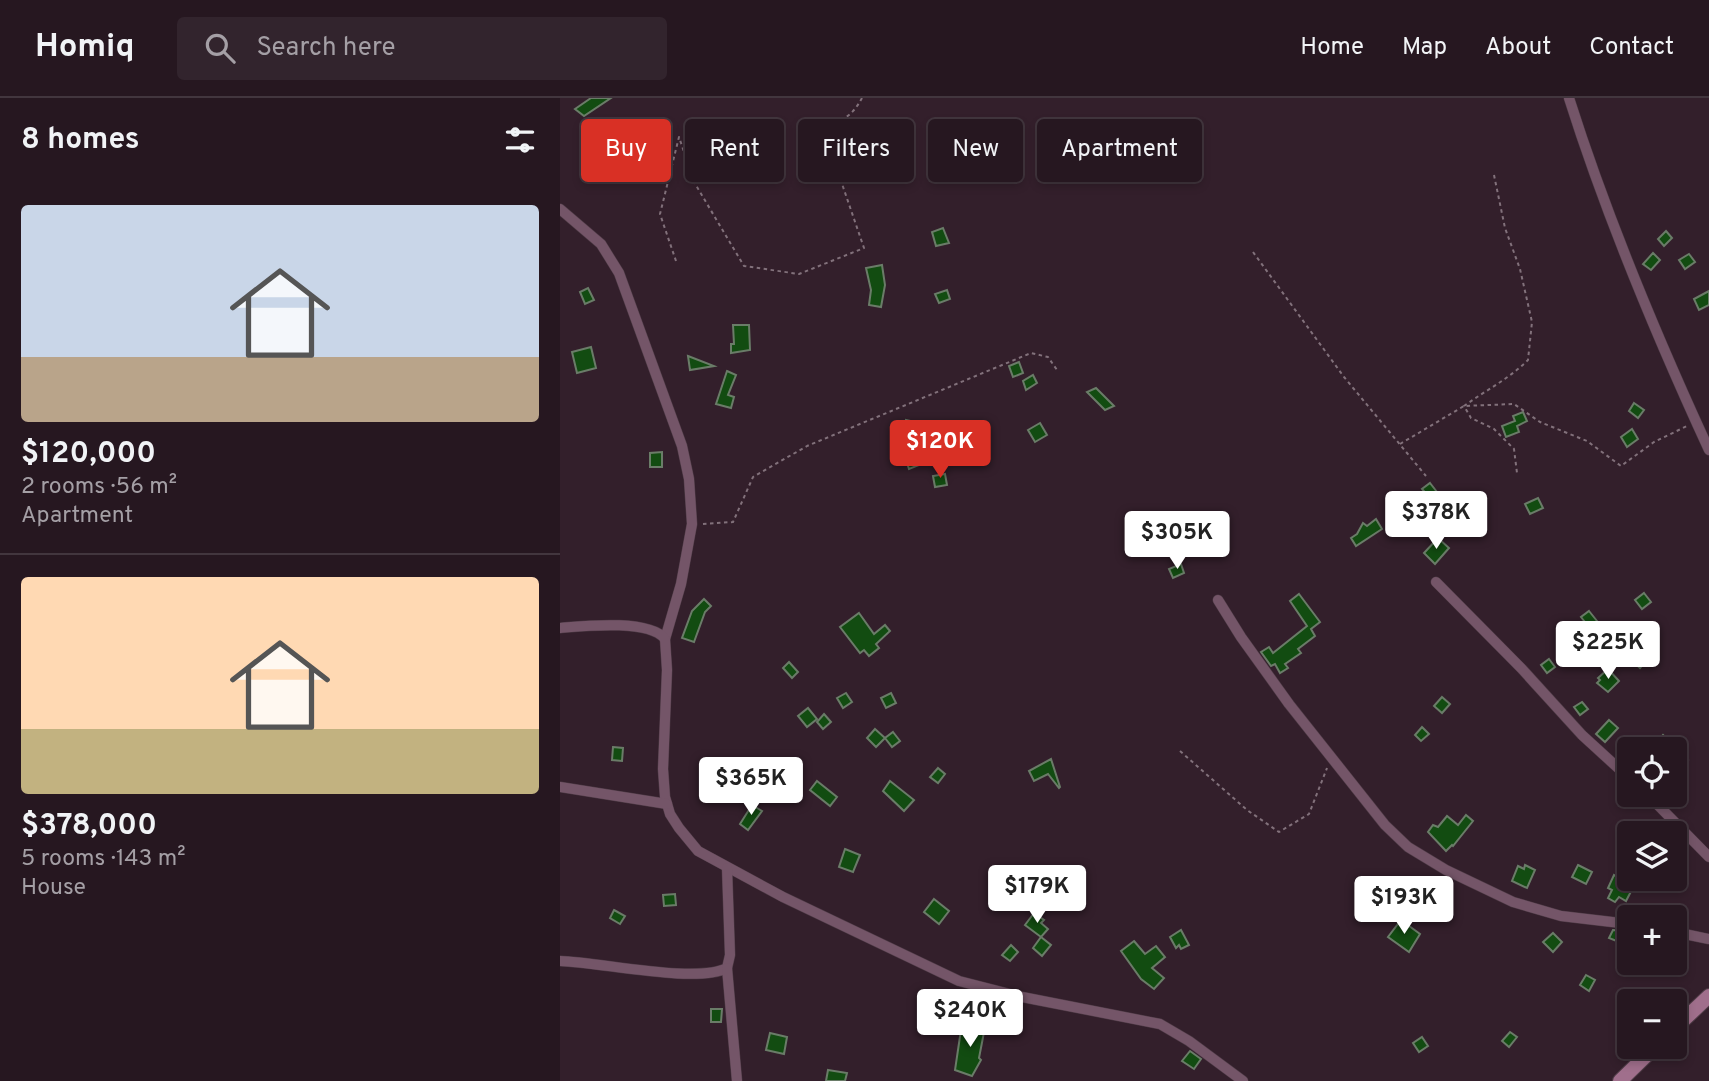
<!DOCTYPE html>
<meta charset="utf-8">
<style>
body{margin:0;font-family:Overpass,sans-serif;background:#32242d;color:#f1f3f6;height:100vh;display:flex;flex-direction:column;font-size:26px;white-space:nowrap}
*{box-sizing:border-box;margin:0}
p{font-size:23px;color:#a49fa5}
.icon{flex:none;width:38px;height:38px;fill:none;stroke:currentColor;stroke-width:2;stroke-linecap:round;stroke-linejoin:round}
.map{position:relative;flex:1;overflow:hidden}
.panel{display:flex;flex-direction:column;background:#261720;width:560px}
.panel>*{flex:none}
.hud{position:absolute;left:21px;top:21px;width:665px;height:63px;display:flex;gap:14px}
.controls{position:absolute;left:1057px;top:639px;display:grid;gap:14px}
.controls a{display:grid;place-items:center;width:70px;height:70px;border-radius:7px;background:#261720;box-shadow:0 4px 10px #0003,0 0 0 2px #42363e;font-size:35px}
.price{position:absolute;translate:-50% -60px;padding:0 16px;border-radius:7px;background:#fff;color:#222;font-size:23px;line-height:46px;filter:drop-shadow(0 2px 4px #0008)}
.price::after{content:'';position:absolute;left:50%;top:42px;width:21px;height:16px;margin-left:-10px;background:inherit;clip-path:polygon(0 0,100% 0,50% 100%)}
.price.on{background:#d93025;color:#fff}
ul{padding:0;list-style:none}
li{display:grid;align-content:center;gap:14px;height:371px;padding:0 21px}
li+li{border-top:2px solid #42363e}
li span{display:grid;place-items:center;height:217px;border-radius:7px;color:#555}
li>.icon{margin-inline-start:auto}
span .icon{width:126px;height:126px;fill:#fffc;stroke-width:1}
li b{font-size:30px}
h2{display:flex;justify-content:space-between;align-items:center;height:84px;padding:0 21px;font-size:30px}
.pill{padding:0 24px;border-radius:7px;background:#261720;box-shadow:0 4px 10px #0003,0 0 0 2px #42363e;font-size:24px;line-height:63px}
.pill.on{background:#d93025;color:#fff}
header{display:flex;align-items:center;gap:42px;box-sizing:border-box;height:98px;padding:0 35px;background:#261720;border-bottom:2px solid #42363e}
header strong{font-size:33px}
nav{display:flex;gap:38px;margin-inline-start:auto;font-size:24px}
.search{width:490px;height:63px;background:#32242d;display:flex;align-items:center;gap:18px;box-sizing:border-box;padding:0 24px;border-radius:7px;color:#a49fa5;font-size:26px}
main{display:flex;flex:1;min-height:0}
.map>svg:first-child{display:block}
.building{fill:#124c11;stroke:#6a7c68;stroke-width:2}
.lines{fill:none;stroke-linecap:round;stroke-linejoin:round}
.street-casing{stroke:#4e3b46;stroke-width:11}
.secondary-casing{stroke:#4e3b46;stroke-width:16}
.path{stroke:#82717b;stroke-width:2;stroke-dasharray:3.5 3.5;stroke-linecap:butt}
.street{stroke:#745568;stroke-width:10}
.secondary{stroke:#a06f8c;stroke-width:14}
</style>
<header>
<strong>Homiq</strong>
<div class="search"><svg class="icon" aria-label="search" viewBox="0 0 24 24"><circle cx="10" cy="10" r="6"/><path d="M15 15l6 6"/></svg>Search here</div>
<nav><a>Home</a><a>Map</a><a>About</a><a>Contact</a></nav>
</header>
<main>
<section class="panel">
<h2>8 homes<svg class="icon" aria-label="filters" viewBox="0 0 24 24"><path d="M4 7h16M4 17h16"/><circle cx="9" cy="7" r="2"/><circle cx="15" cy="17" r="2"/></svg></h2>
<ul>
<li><span style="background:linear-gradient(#c9d6e8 70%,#b9a48a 0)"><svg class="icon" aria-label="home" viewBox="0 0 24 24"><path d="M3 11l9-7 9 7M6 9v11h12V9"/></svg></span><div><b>$120,000</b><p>2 rooms · 56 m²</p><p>Apartment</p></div></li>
<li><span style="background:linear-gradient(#ffd9b3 70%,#c2b280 0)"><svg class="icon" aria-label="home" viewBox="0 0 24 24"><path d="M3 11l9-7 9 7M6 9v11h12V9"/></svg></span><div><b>$378,000</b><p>5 rooms · 143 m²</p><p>House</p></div></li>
</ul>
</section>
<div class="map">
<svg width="1149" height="983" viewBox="0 0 1149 983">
<rect width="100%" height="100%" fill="#331f2b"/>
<g class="building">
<path d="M 31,0 L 51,0 L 24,18 L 15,11 Z"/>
<path d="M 383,130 L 389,145 L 376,148 L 372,134 Z"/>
<path d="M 1106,133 L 1112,140 L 1104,148 L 1098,141 Z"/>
<path d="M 1093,155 L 1100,162 L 1091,172 L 1083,166 Z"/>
<path d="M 1129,156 L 1135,164 L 1125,171 L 1119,162 Z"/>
<path d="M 322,167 L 325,187 L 321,209 L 309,207 L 311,192 L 306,170 Z"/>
<path d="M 28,190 L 34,202 L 25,206 L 20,194 Z"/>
<path d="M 387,192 L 390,201 L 379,205 L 375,196 Z"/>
<path d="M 1149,193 L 1149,207 L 1139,212 L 1134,201 Z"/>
<path d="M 173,227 L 189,227 L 190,252 L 171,255 L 171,246 L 174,246 Z"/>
<path d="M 31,249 L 36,270 L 17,275 L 12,254 Z"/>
<path d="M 128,258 L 154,268 L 130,272 Z"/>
<path d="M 459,264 L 463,275 L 453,279 L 449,268 Z"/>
<path d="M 167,273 L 176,277 L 168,297 L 174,299 L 171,310 L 156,306 Z"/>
<path d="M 473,277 L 477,285 L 466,292 L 463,283 Z"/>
<path d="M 536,290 L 554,308 L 545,312 L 527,294 Z"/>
<path d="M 1074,305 L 1084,312 L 1078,320 L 1069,313 Z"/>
<path d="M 963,314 L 967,323 L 957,328 L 959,334 L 946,339 L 942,328 L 955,323 L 953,318 Z"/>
<path d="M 346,322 L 355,324 L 351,338 L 343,336 Z"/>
<path d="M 480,325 L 487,337 L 475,344 L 468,332 Z"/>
<path d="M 1072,331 L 1078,341 L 1067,349 L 1061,339 Z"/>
<path d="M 353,353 L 359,367 L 349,371 L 344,356 Z"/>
<path d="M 102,354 L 102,369 L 90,369 L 90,355 Z"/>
<path d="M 385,376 L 387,387 L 375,389 L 373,378 Z"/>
<path d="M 870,385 L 877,394 L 870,400 L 862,391 Z"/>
<path d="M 978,400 L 983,410 L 970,416 L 965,406 Z"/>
<path d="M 878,420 L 889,430 L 880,439 L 869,429 Z"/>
<path d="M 816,421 L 822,431 L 796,448 L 791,440 L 797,436 L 803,425 L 807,428 Z"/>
<path d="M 878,440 L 889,450 L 875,466 L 864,455 Z"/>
<path d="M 621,466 L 624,475 L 613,480 L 609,471 Z"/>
<path d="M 1084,495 L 1091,504 L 1082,511 L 1075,502 Z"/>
<path d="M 739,496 L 760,524 L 751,531 L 755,538 L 738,551 L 741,555 L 725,566 L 728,570 L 720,575 L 715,566 L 711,568 L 701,554 L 709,549 L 713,555 L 747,528 L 730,503 Z"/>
<path d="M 144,501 L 151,508 L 145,514 L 134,544 L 122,540 L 132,513 Z"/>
<path d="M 1029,513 L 1041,528 L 1033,534 L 1021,519 Z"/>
<path d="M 299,515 L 314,536 L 325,527 L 330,533 L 316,546 L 319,550 L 309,558 L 304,552 L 300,555 L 280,529 Z"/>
<path d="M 1083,541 L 1095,553 L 1080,570 L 1067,558 L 1071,553 L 1067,550 L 1074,542 L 1078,546 Z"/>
<path d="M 989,561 L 995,569 L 987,575 L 981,567 Z"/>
<path d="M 229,564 L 238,574 L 232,580 L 223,570 Z"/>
<path d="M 1048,571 L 1059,583 L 1048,594 L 1037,585 L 1040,582 L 1038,580 Z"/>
<path d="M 286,595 L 292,604 L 283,610 L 277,600 Z"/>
<path d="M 331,595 L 336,605 L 326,610 L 321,600 Z"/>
<path d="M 882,599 L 890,606 L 882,615 L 874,608 Z"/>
<path d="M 1022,604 L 1028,611 L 1020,617 L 1014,609 Z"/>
<path d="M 248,610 L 257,621 L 247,629 L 238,618 Z"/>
<path d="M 264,616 L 271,624 L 263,631 L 257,624 Z"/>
<path d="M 1049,622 L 1058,630 L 1045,644 L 1036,636 Z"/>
<path d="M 862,629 L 869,636 L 861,643 L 855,637 Z"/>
<path d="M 315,631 L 325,640 L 316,649 L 307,640 Z"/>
<path d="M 333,634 L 340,643 L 332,649 L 325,640 Z"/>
<path d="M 1103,637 L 1110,644 L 1104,651 L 1091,651 Z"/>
<path d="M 53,649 L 63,650 L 62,663 L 52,662 Z"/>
<path d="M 1115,649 L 1128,662 L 1115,676 Z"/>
<path d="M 491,661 L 500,689 L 499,690 L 488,676 L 474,683 L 469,673 Z"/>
<path d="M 378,670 L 385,676 L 378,685 L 370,679 Z"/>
<path d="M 257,683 L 277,699 L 270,708 L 250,692 Z"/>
<path d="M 330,683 L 354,702 L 344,713 L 323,693 Z"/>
<path d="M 192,707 L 202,713 L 188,732 L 180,726 Z"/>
<path d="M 906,717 L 913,723 L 893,748 L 892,747 L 886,753 L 868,734 L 873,727 L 878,729 L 887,718 L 898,727 Z"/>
<path d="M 285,751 L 300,757 L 293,774 L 279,769 Z"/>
<path d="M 1069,763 L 1069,780 L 1078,780 L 1066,803 L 1059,799 L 1055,804 L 1048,800 L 1052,792 L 1048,790 L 1054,777 L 1060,781 Z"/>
<path d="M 965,767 L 975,772 L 967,790 L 952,783 L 958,768 L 964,771 Z"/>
<path d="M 1018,767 L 1032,774 L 1026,786 L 1012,779 Z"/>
<path d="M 839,792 L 848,801 L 840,810 L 831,802 Z"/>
<path d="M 115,796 L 116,807 L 104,808 L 103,797 Z"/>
<path d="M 374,801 L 389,813 L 379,826 L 364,814 Z"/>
<path d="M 54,812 L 65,818 L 60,826 L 50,820 Z"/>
<path d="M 474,815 L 484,822 L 481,825 L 488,831 L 481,839 L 465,827 Z"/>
<path d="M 841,822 L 860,836 L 849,854 L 828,839 Z"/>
<path d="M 621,832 L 629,847 L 621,851 L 619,847 L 616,850 L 610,839 Z"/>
<path d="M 1053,832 L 1064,833 L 1059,844 L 1049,840 Z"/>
<path d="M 993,835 L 1002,844 L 993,854 L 983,844 Z"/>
<path d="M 481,839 L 491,847 L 482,858 L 473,850 Z"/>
<path d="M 574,843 L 585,856 L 596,848 L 605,859 L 592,870 L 604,880 L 594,891 L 581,881 L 561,853 Z"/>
<path d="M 451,847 L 458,854 L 450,863 L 442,857 Z"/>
<path d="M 1026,877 L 1035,882 L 1029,893 L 1020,887 Z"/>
<path d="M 151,911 L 162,911 L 161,924 L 151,924 Z"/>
<path d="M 402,925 L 425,929 L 419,960 L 421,962 L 412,978 L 395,972 Z"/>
<path d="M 950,934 L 957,939 L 949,949 L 942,943 Z"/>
<path d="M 210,935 L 227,939 L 224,956 L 206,952 Z"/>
<path d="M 862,939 L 868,948 L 859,954 L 853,945 Z"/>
<path d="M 630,953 L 641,961 L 634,971 L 622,963 Z"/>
<path d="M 268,972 L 287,975 L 285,983 L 266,983 Z"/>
</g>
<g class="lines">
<g class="street-casing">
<g id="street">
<path d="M 1009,0 C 1047,120 1096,237 1149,352"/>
<path d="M 0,111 L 41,146 L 59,175 L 122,348 L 129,381 L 132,426 L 121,486 L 105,541"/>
<path d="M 876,484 L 962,571 L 1022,637 L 1069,680"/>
<path d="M 658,502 L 681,539 L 729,606 L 825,727 L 848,749 L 886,772 L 953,804 L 1001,818 L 1069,826"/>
<path d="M 0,530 C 24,528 89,521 105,541 L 107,572 L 103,671 L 105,699 L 110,716 L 119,730 L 138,753 L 223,799 L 399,883 L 457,898 L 600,926 L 629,943 L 683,983"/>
<path d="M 0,689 L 107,706"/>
<path d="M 1087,696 L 1149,759"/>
<path d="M 1115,834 L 1149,841"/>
<path d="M 0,863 C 40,864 136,886 167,870 L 170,857 L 167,770"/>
<path d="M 167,870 L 177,983"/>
</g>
</g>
<g class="secondary-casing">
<g id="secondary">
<path d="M 1115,930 L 1149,898"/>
<path d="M 1060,983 L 1096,948"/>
</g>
</g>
<g class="path">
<path d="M 934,77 L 945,130 L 960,171 L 972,224 L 968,262 C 949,281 926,292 904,308 L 911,320 L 934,331 L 954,351 L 957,375"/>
<path d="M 277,84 C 286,67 268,50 268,33 C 283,18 290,22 302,0"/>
<path d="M 693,154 L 784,279 L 866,378"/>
<path d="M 116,163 L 100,116 L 119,39 L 134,84 L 184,168 L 239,176 L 304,150 L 280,80"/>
<path d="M 840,346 L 904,308 L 954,306 L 980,324 L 1027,343 L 1061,368 L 1094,344 L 1127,328"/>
<path d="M 143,426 L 173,424 L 193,379 L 247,348 L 471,255 L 488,259 L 497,272"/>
<path d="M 620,653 L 687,712 L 719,734 L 749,716 L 767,670"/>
</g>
<use href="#street" class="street"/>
<use href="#secondary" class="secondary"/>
</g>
</svg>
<div class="controls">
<a><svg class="icon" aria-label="locate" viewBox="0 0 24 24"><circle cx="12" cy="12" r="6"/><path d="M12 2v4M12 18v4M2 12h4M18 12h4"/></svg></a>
<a><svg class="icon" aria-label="layers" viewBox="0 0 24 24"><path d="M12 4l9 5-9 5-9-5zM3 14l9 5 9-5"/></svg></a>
<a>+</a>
<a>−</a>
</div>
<b class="price on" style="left:380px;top:382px">$120K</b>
<b class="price" style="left:876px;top:453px">$378K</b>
<b class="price" style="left:617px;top:473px">$305K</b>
<b class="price" style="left:1048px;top:583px">$225K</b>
<b class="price" style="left:191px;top:719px">$365K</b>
<b class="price" style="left:477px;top:827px">$179K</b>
<b class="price" style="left:844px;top:838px">$193K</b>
<b class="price" style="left:410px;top:951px">$240K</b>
<div class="hud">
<a class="pill on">Buy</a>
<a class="pill">Rent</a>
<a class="pill">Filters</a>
<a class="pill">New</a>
<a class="pill">Apartment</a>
</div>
</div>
</main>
